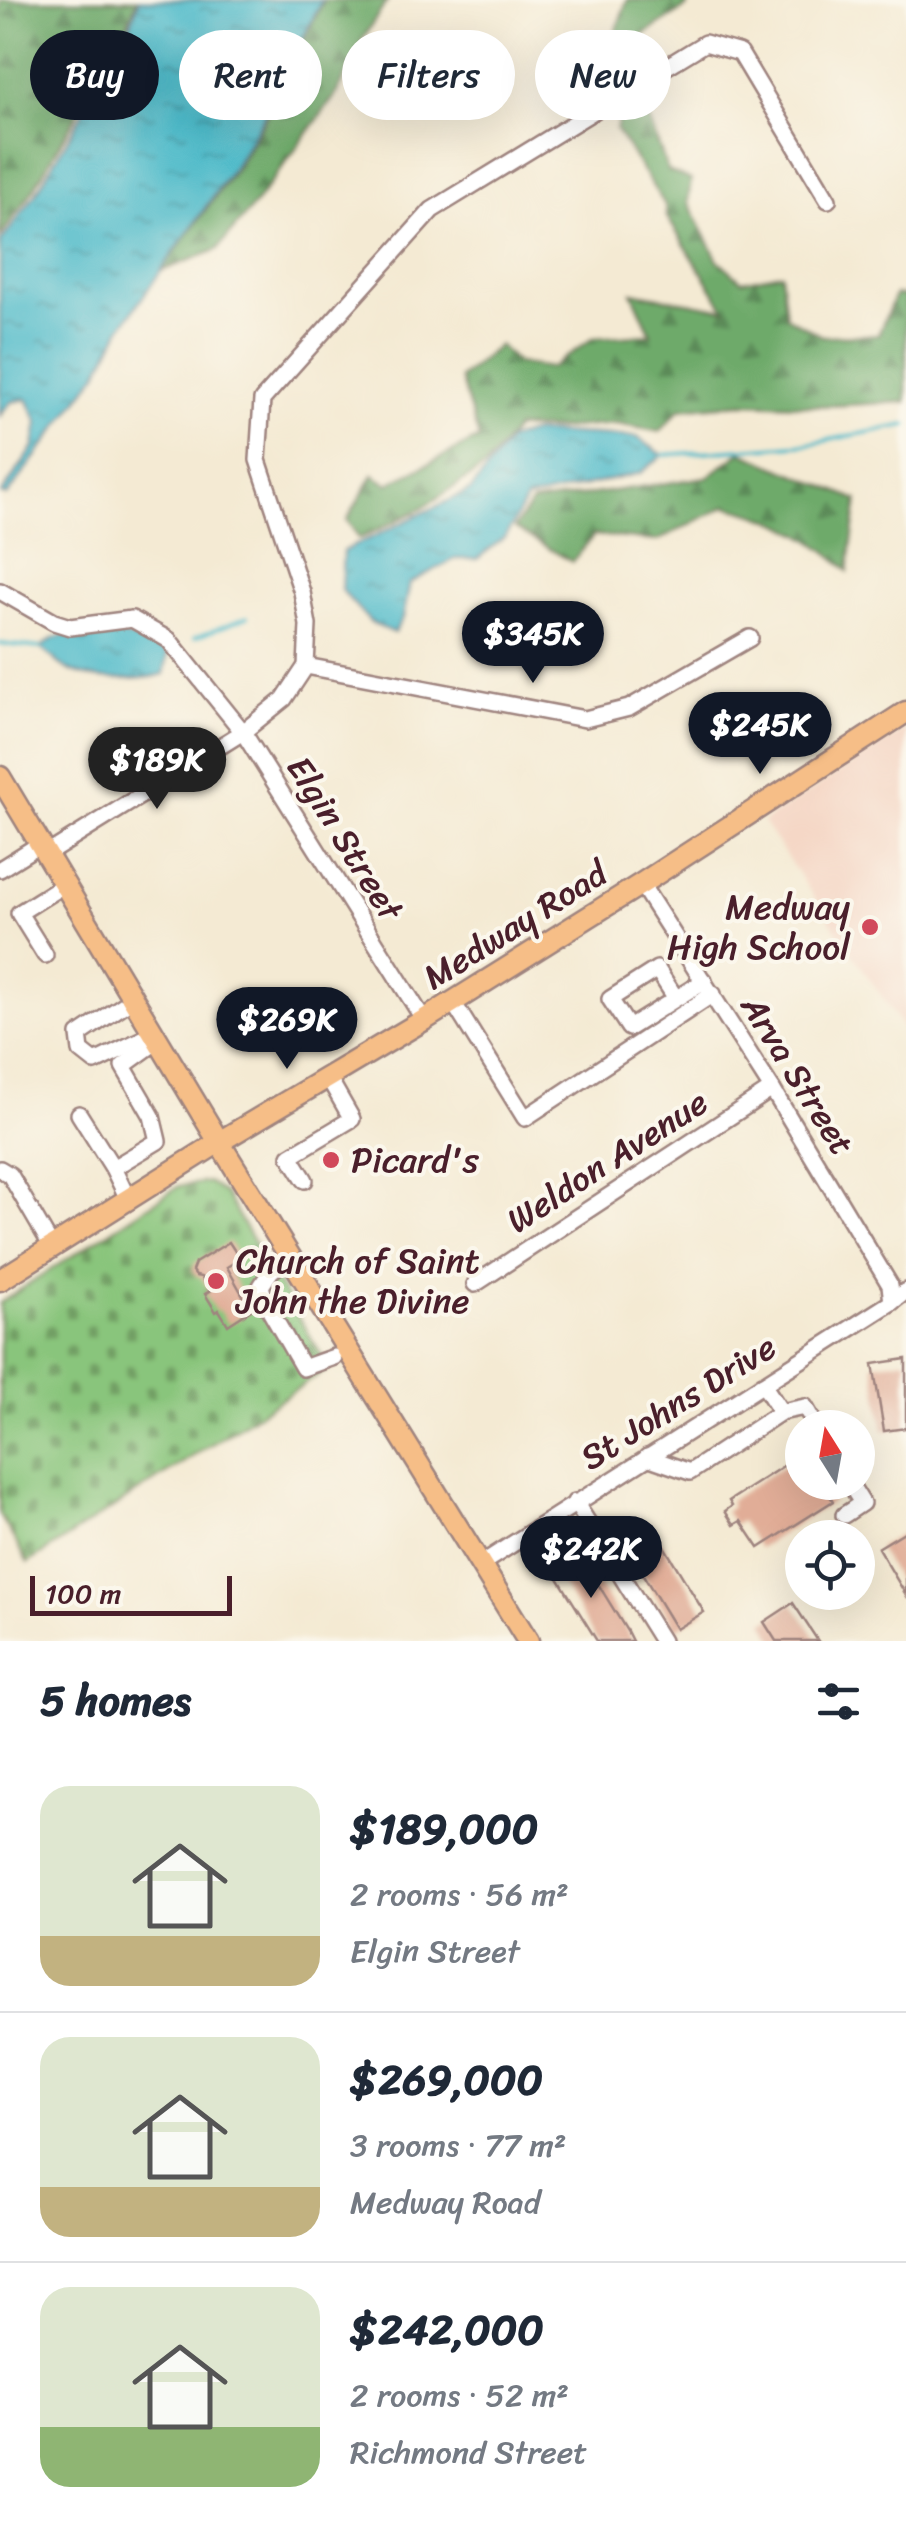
<!DOCTYPE html>
<meta charset="utf-8">
<style>
body{margin:0;font-family:Sriracha,sans-serif;background:#f6f6f7;color:#1f2937;height:100vh;display:flex;flex-direction:column;font-size:38px;white-space:nowrap}
*{box-sizing:border-box;margin:0}
p{font-size:32px;color:#747a83}
.icon{flex:none;width:55px;height:55px;fill:none;stroke:currentColor;stroke-width:2;stroke-linecap:round;stroke-linejoin:round}
.map{position:relative;height:1641px;overflow:hidden}
.details{display:flex;flex-direction:column;background:#fff;flex:1}
.details>*{flex:none}
.banner{position:absolute;left:30px;top:30px;width:848px;height:90px;display:flex;gap:20px}
.needle{width:65px;rotate:349deg}
.buttons{position:absolute;left:785px;top:1410px;display:grid;gap:20px}
.buttons a{display:grid;place-items:center;width:90px;height:90px;border-radius:50%;background:#fff;box-shadow:0 10px 40px #0002;font-size:50px}
.scale{position:absolute;left:30px;bottom:25px;width:202px;box-sizing:border-box;padding-left:10px;border:5px solid #4a1f2b;border-top:0;font-size:28px;line-height:35px;white-space:nowrap;color:#4a1f2b;-webkit-text-stroke:8px #fbf7ec;paint-order:stroke}
.price{position:absolute;translate:-50% -85px;padding:0 22px;border-radius:35px;background:#111827;color:#fff;font-size:32px;line-height:65px;filter:drop-shadow(0 2px 5px #0008)}
.price::after{content:'';position:absolute;left:50%;top:60px;width:30px;height:22px;margin-left:-15px;background:inherit;clip-path:polygon(0 0,100% 0,50% 100%)}
.price.current{background:#222;color:#fff}
ul{padding:0;list-style:none}
li{display:flex;align-items:center;gap:30px;height:250px;padding:0 40px}
li+li{border-top:2px solid #e0e1e3}
li span{display:grid;place-items:center;flex:none;width:280px;height:200px;border-radius:30px;color:#555}
li>.icon{margin-inline-start:auto}
span .icon{width:120px;height:120px;fill:#fffc;stroke-width:1}
li b{font-size:42px}
h2{display:flex;justify-content:space-between;align-items:center;height:120px;padding:0 40px;font-size:42px}
.tag{padding:0 35px;border-radius:45px;background:#fff;box-shadow:0 10px 40px #0002;font-size:35px;line-height:90px}
.tag.current{background:#111827;color:#fff}
.map>svg:first-child{display:block}
.built{fill:#f4d3c1}
.forest{fill:url(#forest-firs);stroke:#5c644b;stroke-width:2.5}
.cemetery{fill:url(#cemetery-stones);stroke:#6a7253;stroke-width:2.5}
.water{fill:url(#water-ripples);stroke:#4c6c7a;stroke-width:2.5}
.lines{fill:none;stroke-linecap:round;stroke-linejoin:round}
.stream{stroke:#4dbac9;stroke-width:4}
.building{fill:#e1ad97}
.minor-casing{stroke:#9f847f;stroke-width:20}
.major-casing{stroke:#9f847f;stroke-width:25}
.minor{stroke:#fff;stroke-width:15}
.major{stroke:#f6be87;stroke-width:20}
.poi-dot{fill:#d1495b;stroke:#fbf7ec;stroke-width:4}
.labels{text-anchor:middle;stroke-width:8;stroke-linejoin:round;paint-order:stroke}
.street-label{font-size:35px;fill:#4a1f2b;stroke:#fbf7ec}
.poi-label{font-size:35px;fill:#4a1f2b;stroke:#fbf7ec;text-anchor:start}
</style>
<div class="map">
<svg width="906" height="1641" viewBox="0 0 906 1641">
<defs>
<pattern id="forest-firs" width="22" height="20" patternUnits="userSpaceOnUse" patternTransform="scale(2.5)"><rect width="22" height="20" fill="#6eaa6b"/><path d="M5 1l3.5 6h-7zM16 11l3.5 6h-7z" fill="#5c8a58"/></pattern>
<pattern id="cemetery-stones" width="16" height="16" patternUnits="userSpaceOnUse" patternTransform="scale(2.5)"><rect width="16" height="16" fill="#89c57b"/><path d="M2 7V4a2 2 0 0 1 4 0v3zM10 15v-3a2 2 0 0 1 4 0v3z" fill="#729f65"/></pattern>
<pattern id="water-ripples" width="26" height="14" patternUnits="userSpaceOnUse" patternTransform="scale(2.5)"><rect width="26" height="14" fill="#4dbac9"/><path d="M2 4q2-2 4 0t4 0M15 11q2-2 4 0t4 0" fill="none" stroke="#4297a3"/></pattern>
</defs>
<rect width="100%" height="100%" fill="#fbf7ec"/>
<filter id="ink" filterUnits="userSpaceOnUse"><feTurbulence type="fractalNoise" baseFrequency=".01" numOctaves="2"/><feDisplacementMap in="SourceGraphic" scale="20" xChannelSelector="R" yChannelSelector="G"/><feConvolveMatrix kernelMatrix="1 2 1 2 8 2 1 2 1" color-interpolation-filters="sRGB"/></filter>
<filter id="wash" filterUnits="userSpaceOnUse"><feTurbulence type="fractalNoise" baseFrequency=".0048" numOctaves="4" result="noise"/><feDisplacementMap in="SourceGraphic" scale="40" xChannelSelector="R" yChannelSelector="G"/><feGaussianBlur stdDeviation="2.25" result="paint"/><feColorMatrix in="noise" values="0 0 0 0 0 0 0 0 0 0 0 0 0 0 0 0 0 1.4 0 .05"/><feComposite in="paint" operator="in"/></filter>
<g filter="url(#wash)">
<rect width="100%" height="100%" fill="#f4ead3"/>
<path class="built" d="M 906,729 L 906,1032 L 763,822 Z"/>
<g class="forest">
<path d="M 0,0 L 137,0 L 123,36 L 33,190 L 0,237 Z"/>
<path d="M 324,0 L 388,0 L 363,38 L 338,92 L 255,204 L 217,250 L 161,271 L 239,164 L 263,123 Z"/>
<path d="M 627,0 L 686,0 L 687,7 L 606,59 Z"/>
<path d="M 645,109 L 668,171 L 691,180 L 688,202 L 718,260 L 742,281 L 781,273 L 786,316 L 822,336 L 878,335 L 895,295 L 906,296 L 906,402 L 827,406 L 742,403 L 680,409 L 660,432 L 616,424 L 558,429 L 516,428 L 485,467 L 419,510 L 359,539 L 347,520 L 373,475 L 388,484 L 479,438 L 460,378 L 499,345 L 517,363 L 551,368 L 593,338 L 651,334 L 632,292 L 725,309 L 667,217 L 665,205 L 616,130 L 620,114 Z"/>
<path d="M 741,452 L 858,500 L 848,571 C 816,537 772,517 726,506 L 657,541 L 594,535 L 572,562 L 514,528 L 532,503 L 707,477 Z"/>
</g>
<path class="cemetery" d="M 208,1182 L 225,1194 L 329,1368 L 28,1563 L 0,1515 L 0,1303 L 179,1186 Z"/>
<g class="water">
<path d="M 139,0 L 322,0 L 261,122 L 237,162 L 121,328 L 98,373 L 7,496 L 1,494 L 34,447 L 38,422 L 27,399 L 11,402 L 0,416 L 0,243 L 36,193 L 126,38 Z"/>
<path d="M 534,432 L 637,437 L 663,455 L 640,473 L 526,500 L 505,537 L 477,559 L 455,559 L 410,583 L 403,618 L 394,633 L 371,623 L 341,590 L 343,551 L 471,490 L 510,439 Z"/>
<path d="M 118,634 L 159,645 L 168,655 L 164,674 C 140,681 89,682 67,669 C 57,663 49,654 41,648 C 58,628 93,634 118,634 Z"/>
</g>
<g class="lines">
<g class="stream">
<path d="M 663,455 L 808,444 L 906,425"/>
<path d="M 194,638 L 247,617"/>
<path d="M 0,644 L 41,648"/>
</g>
</g>
<g id="blocks">
<g class="building">
<path d="M 229,1242 L 240,1259 L 227,1267 L 251,1310 L 228,1325 L 219,1310 L 216,1312 L 205,1294 L 210,1291 L 201,1277 L 196,1276 L 192,1271 L 195,1263 Z"/>
<path d="M 906,1359 L 906,1428 L 884,1431 L 873,1364 Z"/>
<path d="M 802,1454 L 802,1482 L 822,1482 L 833,1501 L 759,1548 L 741,1521 L 734,1525 L 725,1511 L 732,1506 L 729,1501 Z"/>
<path d="M 906,1531 L 906,1595 L 878,1548 Z"/>
<path d="M 656,1533 L 704,1612 L 676,1629 L 628,1550 Z"/>
<path d="M 579,1553 L 627,1631 L 632,1641 L 597,1641 L 553,1570 Z"/>
<path d="M 793,1603 L 818,1641 L 776,1641 L 764,1622 Z"/>
</g>
</g>
</g>
<g filter="url(#ink)">
<use href="#blocks" fill-opacity="0" stroke="#9f847f" stroke-width="2.5"/>
<g class="lines">
<g class="minor-casing">
<g id="minor">
<path d="M 0,591 L 54,622 L 70,627 L 132,619 L 169,640 L 243,732 L 424,1020"/>
<path d="M 306,666 L 585,719 L 629,708 L 750,638"/>
<path d="M 47,854 L 243,732 L 284,699 L 306,666 L 308,625 L 302,592 L 258,460 L 262,400 L 432,210 L 705,43 L 740,53 L 828,200"/>
<path d="M 0,869 L 40,844"/>
<path d="M 641,884 L 772,1089 L 890,1285 L 892,1302"/>
<path d="M 45,955 L 19,913 L 65,884"/>
<path d="M 675,997 L 657,969 L 610,999 L 629,1028 L 704,981"/>
<path d="M 134,998 L 79,1035 L 81,1051 L 95,1062 L 155,1033"/>
<path d="M 453,1002 L 525,1118 L 713,994"/>
<path d="M 79,1114 L 113,1168 L 128,1199"/>
<path d="M 113,1168 L 158,1141 L 152,1116 L 123,1066 L 159,1040"/>
<path d="M 0,1169 L 10,1175 L 52,1247"/>
<path d="M 305,1180 L 290,1156 L 352,1119 L 328,1077"/>
<path d="M 291,1256 L 271,1271 L 261,1286 L 266,1304 L 303,1368 L 334,1357"/>
<path d="M 475,1284 L 772,1089"/>
<path d="M 781,1412 L 805,1407 L 817,1428"/>
<path d="M 647,1457 L 690,1472 L 781,1412 L 763,1384"/>
<path d="M 575,1502 L 662,1641"/>
<path d="M 844,1515 L 862,1503 L 849,1482"/>
<path d="M 481,1564 L 892,1302 L 906,1291"/>
</g>
</g>
<g class="major-casing">
<g id="major">
<path d="M 0,777 L 219,1142 L 528,1641"/>
<path d="M 0,1280 L 219,1142 L 424,1020 L 641,884 L 906,712"/>
</g>
</g>
<use href="#minor" class="minor"/>
<use href="#major" class="major"/>
</g>
</g>
<g class="poi-dot">
<circle cx="870" cy="927" r="10"/>
<circle cx="331" cy="1160" r="10"/>
<circle cx="216" cy="1281" r="10"/>
</g>
<g class="labels">
<g class="street-label">
<text transform="translate(345 838) rotate(58)" y="12">Elgin Street</text>
<text transform="translate(515 925) rotate(-32)" y="12">Medway Road</text>
<text transform="translate(798 1075) rotate(58)" y="12">Arva Street</text>
<text transform="translate(607 1161) rotate(-33)" y="12">Weldon Avenue</text>
<text transform="translate(678 1402) rotate(-32)" y="12">St Johns Drive</text>
</g>
<g class="poi-label">
<text x="850" y="919" text-anchor="end">Medway<tspan x="850" dy="40">High School</tspan></text>
<text x="351" y="1172">Picard's</text>
<text x="236" y="1273">Church of Saint<tspan x="236" dy="40">John the Divine</tspan></text>
</g>
</g>
</svg>
<div class="buttons">
<a><svg class="needle" viewBox="-14 -14 28 28"><path d="M0-13l5 13h-10z" fill="#e53935"/><path d="M0 13l5-13h-10z" fill="#747a83"/></svg></a>
<a><svg class="icon" aria-label="locate" viewBox="0 0 24 24"><circle cx="12" cy="12" r="6"/><path d="M12 2v4M12 18v4M2 12h4M18 12h4"/></svg></a>
</div>
<div class="scale">100 m</div>
<b class="price" style="left:533px;top:686px">$345K</b>
<b class="price" style="left:760px;top:777px">$245K</b>
<b class="price current" style="left:157px;top:812px">$189K</b>
<b class="price" style="left:287px;top:1072px">$269K</b>
<b class="price" style="left:591px;top:1601px">$242K</b>
<div class="banner">
<a class="tag current">Buy</a>
<a class="tag">Rent</a>
<a class="tag">Filters</a>
<a class="tag">New</a>
</div>
</div>
<section class="details">
<h2>5 homes<svg class="icon" aria-label="filters" viewBox="0 0 24 24"><path d="M4 7h16M4 17h16"/><circle cx="9" cy="7" r="2"/><circle cx="15" cy="17" r="2"/></svg></h2>
<ul>
<li><span style="background:linear-gradient(#dfe7d0 75%,#c2b280 0)"><svg class="icon" aria-label="home" viewBox="0 0 24 24"><path d="M3 11l9-7 9 7M6 9v11h12V9"/></svg></span><div><b>$189,000</b><p>2 rooms · 56 m²</p><p>Elgin Street</p></div></li>
<li><span style="background:linear-gradient(#dfe7d0 75%,#c2b280 0)"><svg class="icon" aria-label="home" viewBox="0 0 24 24"><path d="M3 11l9-7 9 7M6 9v11h12V9"/></svg></span><div><b>$269,000</b><p>3 rooms · 77 m²</p><p>Medway Road</p></div></li>
<li><span style="background:linear-gradient(#dfe7d0 70%,#8fb573 0)"><svg class="icon" aria-label="home" viewBox="0 0 24 24"><path d="M3 11l9-7 9 7M6 9v11h12V9"/></svg></span><div><b>$242,000</b><p>2 rooms · 52 m²</p><p>Richmond Street</p></div></li>
</ul>
</section>
